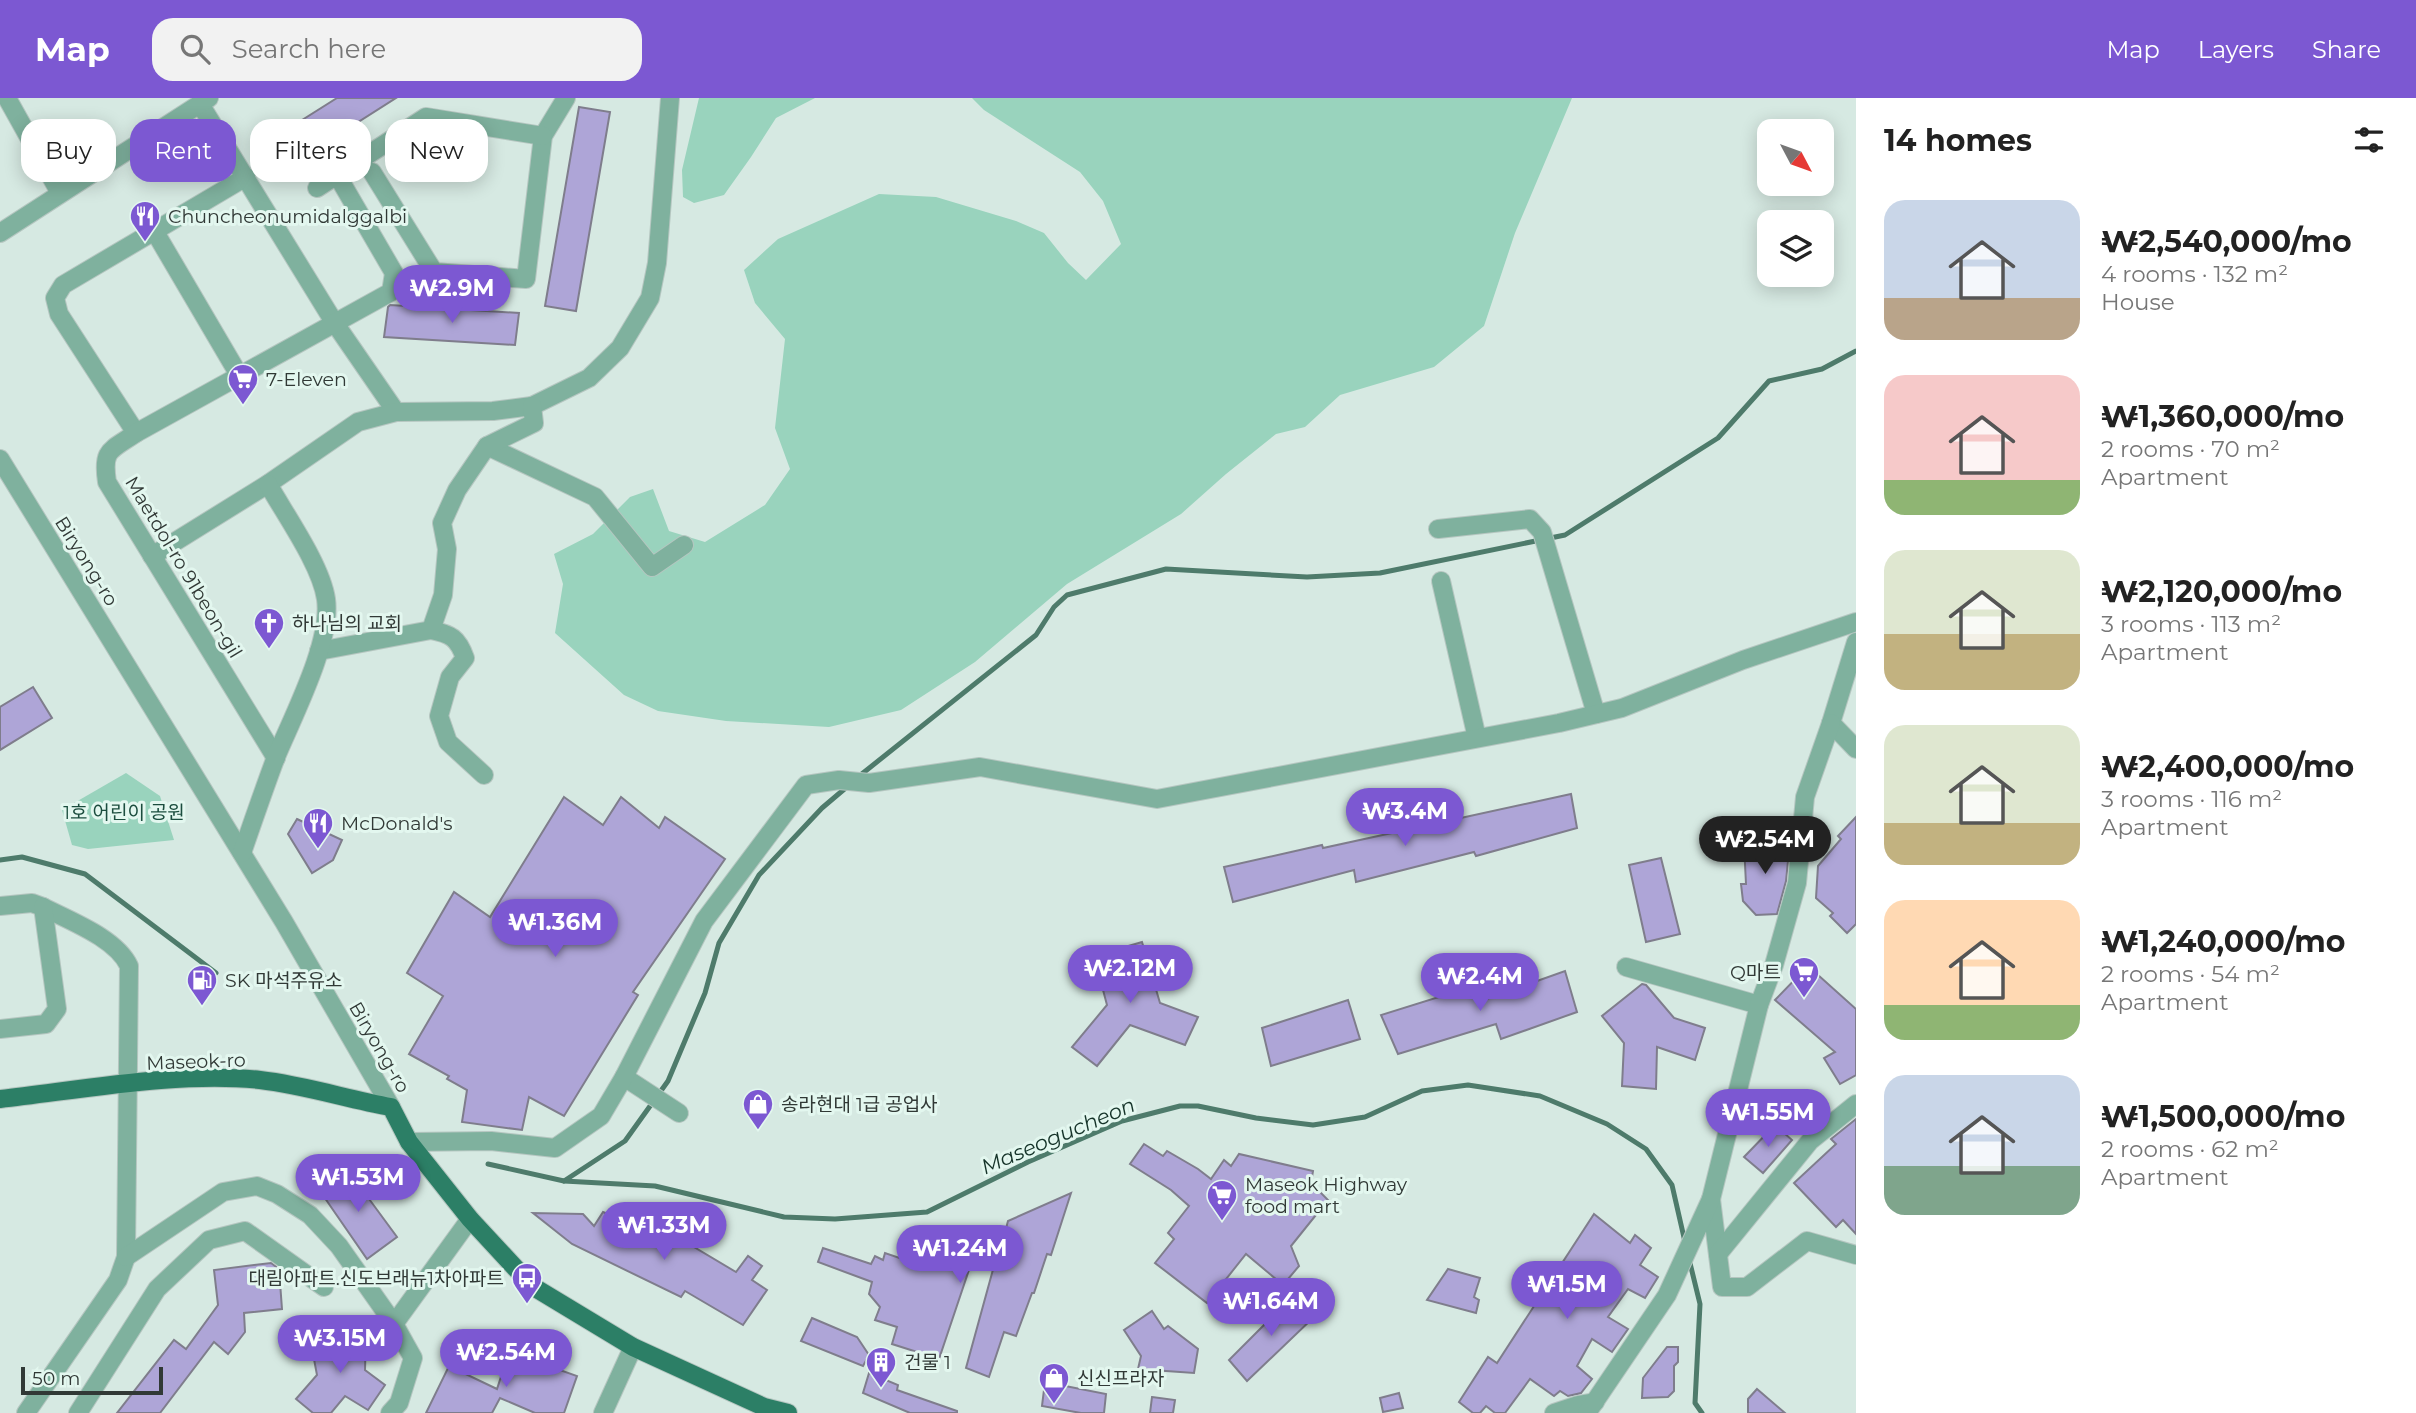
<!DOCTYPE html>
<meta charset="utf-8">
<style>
body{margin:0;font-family:Montserrat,"Noto Sans KR",sans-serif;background:#f2f2f2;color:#222;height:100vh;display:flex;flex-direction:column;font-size:26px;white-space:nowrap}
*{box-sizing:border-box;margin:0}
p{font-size:23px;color:#767676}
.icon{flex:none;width:38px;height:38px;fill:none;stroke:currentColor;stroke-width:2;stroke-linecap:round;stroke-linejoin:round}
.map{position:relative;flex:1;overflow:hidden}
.side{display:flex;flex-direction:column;background:#fff;width:560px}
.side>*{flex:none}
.banner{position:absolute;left:21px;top:21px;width:665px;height:63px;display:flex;gap:14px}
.needle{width:46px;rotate:131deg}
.tools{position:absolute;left:1757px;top:21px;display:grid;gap:14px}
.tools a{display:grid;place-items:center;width:77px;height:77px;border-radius:14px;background:#fff;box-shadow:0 4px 18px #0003;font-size:35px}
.scale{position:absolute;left:21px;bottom:18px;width:142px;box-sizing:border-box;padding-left:7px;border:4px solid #313936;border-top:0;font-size:19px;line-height:24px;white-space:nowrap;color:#313936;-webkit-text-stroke:5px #e3f7ef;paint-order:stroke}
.price{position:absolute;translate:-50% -60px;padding:0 16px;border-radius:24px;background:#7c58d2;color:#fff;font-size:23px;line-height:46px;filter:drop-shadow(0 2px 4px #0008)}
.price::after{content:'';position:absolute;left:50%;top:42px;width:21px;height:16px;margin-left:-10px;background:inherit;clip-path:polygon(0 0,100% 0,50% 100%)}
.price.on{background:#222;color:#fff}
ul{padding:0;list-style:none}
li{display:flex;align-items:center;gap:21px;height:175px;padding:0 28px}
li span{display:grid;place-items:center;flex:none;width:196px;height:140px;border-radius:21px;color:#555}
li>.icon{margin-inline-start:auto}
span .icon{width:84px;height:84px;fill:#fffc;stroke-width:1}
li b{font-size:30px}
h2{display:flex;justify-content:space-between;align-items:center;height:84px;padding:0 28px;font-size:30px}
.chip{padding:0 24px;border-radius:21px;background:#fff;box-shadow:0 4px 18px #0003;font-size:24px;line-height:63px}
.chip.on{background:#7c58d2;color:#fff}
header{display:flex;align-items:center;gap:42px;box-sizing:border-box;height:98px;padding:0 35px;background:#7c58d2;color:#fff}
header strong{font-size:33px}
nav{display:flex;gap:38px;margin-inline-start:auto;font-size:24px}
.search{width:490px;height:63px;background:#f2f2f2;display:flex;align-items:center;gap:18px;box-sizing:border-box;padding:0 24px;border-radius:21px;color:#767676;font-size:26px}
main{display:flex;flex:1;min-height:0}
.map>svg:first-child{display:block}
.green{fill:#99d3bd}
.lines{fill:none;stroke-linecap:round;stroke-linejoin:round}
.stream{stroke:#4e7b6b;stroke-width:5}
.building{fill:#aea5d7;stroke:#7f7d8c;stroke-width:2}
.minor-casing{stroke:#b5c6c0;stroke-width:20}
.major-casing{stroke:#b5c6c0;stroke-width:20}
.minor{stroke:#7fb19e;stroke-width:18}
.major{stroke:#2c7f66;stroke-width:18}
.labels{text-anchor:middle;stroke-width:6;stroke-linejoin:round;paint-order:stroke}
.poi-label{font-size:19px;fill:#313936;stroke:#e3f7ef;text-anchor:start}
.street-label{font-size:19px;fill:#313936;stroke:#e3f7ef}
.park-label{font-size:19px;fill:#1b4d3e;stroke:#e3f7ef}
.water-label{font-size:21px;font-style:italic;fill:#153329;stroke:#e3f7ef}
</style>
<header>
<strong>Map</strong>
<div class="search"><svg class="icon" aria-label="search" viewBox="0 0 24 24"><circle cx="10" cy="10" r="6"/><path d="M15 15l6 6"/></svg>Search here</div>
<nav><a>Map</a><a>Layers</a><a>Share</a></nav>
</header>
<main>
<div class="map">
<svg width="1856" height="1315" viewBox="0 0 1856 1315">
<rect width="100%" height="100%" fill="#d6e9e2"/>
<g class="green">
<path d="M 699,0 L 815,0 L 776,20 L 751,59 L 724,97 L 694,105 L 683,99 L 682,72 Z"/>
<path d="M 972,0 L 1572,0 L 1515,135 L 1484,228 L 1434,269 L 1340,297 L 1305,329 L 1276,336 L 1226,376 L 1181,416 L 1067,486 L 975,564 L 901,612 L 829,629 L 726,623 L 658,613 L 624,597 L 555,535 L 563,486 L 554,456 L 593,436 L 630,399 L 653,391 L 669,433 L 705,444 L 765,407 L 790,371 L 775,330 L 785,241 L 755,205 L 744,172 L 778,141 L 879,96 L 936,99 L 1016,123 L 1044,135 L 1068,165 L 1086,182 L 1121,146 L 1103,103 L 1080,74 L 984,12 Z"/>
<path d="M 126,675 L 160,698 L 174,742 L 88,751 L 72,747 L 62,712 Z"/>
</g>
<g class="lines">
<g class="stream">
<path d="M 858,679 L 1036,537 L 1054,509 L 1067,497 L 1166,471 L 1307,479 L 1380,475 L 1565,437 L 1718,340 L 1769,283 L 1822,271 L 1856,253"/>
<path d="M 0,762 L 22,759 L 85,776 L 216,875"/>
<path d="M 488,1066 L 564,1083 L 655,1088 L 784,1119 L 835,1121 L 927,1114 L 1028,1064 L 1122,1023 L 1180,1008 L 1198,1008 L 1256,1020 L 1313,1027 L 1365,1019 L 1422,993 L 1468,987 L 1540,998 L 1607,1026 L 1646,1051 L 1672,1087 L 1685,1144"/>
<path d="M 564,1083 L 625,1043 L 668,983 L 705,895 L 719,845 L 759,777 L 822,710 L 848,688"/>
<path d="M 1689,1161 L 1700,1206 L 1695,1305 L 1702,1315"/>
</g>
</g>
<g class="building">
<path d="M 337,0 L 396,0 L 289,68 L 272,41 Z"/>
<path d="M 579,9 L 610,14 L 576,213 L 545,208 Z"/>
<path d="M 390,207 L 519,215 L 515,247 L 384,239 L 388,209 Z"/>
<path d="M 33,589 L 52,620 L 0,652 L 0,609 Z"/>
<path d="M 1571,696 L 1577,730 L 1476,758 L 1474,754 L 1356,784 L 1354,772 L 1233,804 L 1224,769 L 1322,747 L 1323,750 Z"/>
<path d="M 564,699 L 603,727 L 621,699 L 659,730 L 665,719 L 725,761 L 633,894 L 638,897 L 564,1018 L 529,999 L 522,1032 L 462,1024 L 467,992 L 447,981 L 449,978 L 409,956 L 443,898 L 407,875 L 454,794 L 490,819 Z"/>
<path d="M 1856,719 L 1856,826 L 1847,835 L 1830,818 L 1833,815 L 1816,800 L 1818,768 L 1841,741 L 1838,738 Z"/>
<path d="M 297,721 L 342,742 L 333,762 L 312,775 L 288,736 Z"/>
<path d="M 1790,742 L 1786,783 L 1777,816 L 1756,817 L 1743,803 L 1741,786 L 1746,786 L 1744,746 Z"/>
<path d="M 1661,760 L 1680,836 L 1646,844 L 1629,767 Z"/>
<path d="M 1142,844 L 1160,905 L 1198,919 L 1185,947 L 1130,927 L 1097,968 L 1072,949 L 1107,907 L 1094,858 Z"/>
<path d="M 1808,868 L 1856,911 L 1856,977 L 1840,986 L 1824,960 L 1835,954 L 1775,902 Z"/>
<path d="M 1565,873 L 1577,914 L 1501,941 L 1496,926 L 1398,956 L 1381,917 L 1474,888 L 1478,904 Z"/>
<path d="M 1642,886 L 1646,887 L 1674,920 L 1705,930 L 1695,962 L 1657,949 L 1656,991 L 1622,988 L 1624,945 L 1602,918 Z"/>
<path d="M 1348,902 L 1360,941 L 1271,968 L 1262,930 Z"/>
<path d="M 1856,1021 L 1856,1136 L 1843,1122 L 1836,1129 L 1794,1085 L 1836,1046 L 1831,1041 Z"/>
<path d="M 1775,1027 L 1792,1042 L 1763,1075 L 1744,1059 Z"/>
<path d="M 1144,1046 L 1163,1058 L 1167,1053 L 1198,1071 L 1211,1081 L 1224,1062 L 1231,1068 L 1239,1056 L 1313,1073 L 1311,1085 L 1328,1102 L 1291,1148 L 1299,1168 L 1283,1187 L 1246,1156 L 1207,1205 L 1155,1165 L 1174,1141 L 1168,1135 L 1189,1108 L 1171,1092 L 1130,1066 Z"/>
<path d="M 347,1071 L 397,1139 L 367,1161 L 320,1093 Z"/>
<path d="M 1071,1095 L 1051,1157 L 1047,1156 L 1034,1195 L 1032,1195 L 1016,1238 L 1004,1234 L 989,1279 L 966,1270 L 997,1157 L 976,1151 L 939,1261 L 892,1246 L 897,1229 L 875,1222 L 880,1209 L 869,1196 L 872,1184 L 818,1164 L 823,1150 L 871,1166 L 875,1158 L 883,1162 L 885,1155 L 917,1166 L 921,1151 L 1004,1138 L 1008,1123 Z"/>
<path d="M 603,1114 L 674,1145 L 677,1139 L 736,1174 L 748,1158 L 762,1168 L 752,1182 L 767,1192 L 743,1227 L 685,1193 L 681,1199 L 572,1146 L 533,1115 L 583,1116 L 594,1128 Z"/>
<path d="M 1594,1116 L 1630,1145 L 1635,1137 L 1651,1150 L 1640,1167 L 1658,1179 L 1645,1200 L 1628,1191 L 1608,1219 L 1628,1231 L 1612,1254 L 1592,1241 L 1577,1268 L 1592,1281 L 1581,1295 L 1568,1298 L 1560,1293 L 1554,1298 L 1530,1281 L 1505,1315 L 1495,1315 L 1486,1308 L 1480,1315 L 1473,1315 L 1459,1304 L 1488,1259 L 1497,1265 Z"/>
<path d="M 271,1165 L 279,1171 L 282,1211 L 244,1215 L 245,1234 L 228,1256 L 214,1244 L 160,1315 L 117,1315 L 174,1242 L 186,1251 L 218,1207 L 214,1172 Z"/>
<path d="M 1448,1171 L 1480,1180 L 1474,1199 L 1479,1202 L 1476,1215 L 1427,1202 Z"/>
<path d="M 1293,1198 L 1314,1219 L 1247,1283 L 1229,1262 Z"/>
<path d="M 1152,1213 L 1164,1231 L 1168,1228 L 1198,1251 L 1194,1275 L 1138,1271 L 1141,1258 L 1124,1232 Z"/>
<path d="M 812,1220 L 857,1239 L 869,1257 L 863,1268 L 801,1243 Z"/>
<path d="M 366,1236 L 365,1272 L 385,1287 L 368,1312 L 345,1298 L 331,1315 L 313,1315 L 296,1301 L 317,1277 L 310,1240 Z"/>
<path d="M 1667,1249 L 1678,1249 L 1678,1264 L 1674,1268 L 1674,1293 L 1668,1299 L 1642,1300 L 1643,1280 Z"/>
<path d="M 509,1254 L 577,1278 L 564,1315 L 535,1315 L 500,1300 L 492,1315 L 426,1315 L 449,1268 L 497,1291 Z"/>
<path d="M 869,1275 L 898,1287 L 897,1292 L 957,1313 L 957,1315 L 910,1315 L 863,1295 Z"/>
<path d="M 1045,1284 L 1106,1296 L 1104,1315 L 1081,1315 L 1042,1308 Z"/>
<path d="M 1757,1291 L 1785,1315 L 1748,1315 L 1748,1301 Z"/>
<path d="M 1399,1295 L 1403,1310 L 1383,1314 L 1380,1300 Z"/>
<path d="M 1152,1299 L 1175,1302 L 1173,1315 L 1150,1315 Z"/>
</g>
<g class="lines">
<g class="minor-casing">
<g id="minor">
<path d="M 7,0 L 60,95"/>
<path d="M 200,6 L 334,224 L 396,314"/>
<path d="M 372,74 L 434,174 L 526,181 L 543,38 L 566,0"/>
<path d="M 317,90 L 426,19 L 543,38"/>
<path d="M 155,134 L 239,277"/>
<path d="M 0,135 L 209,0"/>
<path d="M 136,335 L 59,216 L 55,200 L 63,187 L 246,79"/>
<path d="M 487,348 L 595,399 L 652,469 L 684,447"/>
<path d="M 0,361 L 284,824 L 391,1009"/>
<path d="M 1438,431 L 1530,421 L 1542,434 L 1596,616"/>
<path d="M 152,458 L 268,386 L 358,324 L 396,314 L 493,313 L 532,308 L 589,280 L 620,250 L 650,200 L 657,165 L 670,0"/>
<path d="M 1441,483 L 1477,640"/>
<path d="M 431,532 C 451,536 458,540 465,560 L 450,579 L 439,618 L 448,644 L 484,677"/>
<path d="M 1856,544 L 1831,625 L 1856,651"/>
<path d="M 319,553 L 431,532 L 443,497 L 447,451 L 442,425 L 457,392 L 487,348 L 534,325 L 532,308"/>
<path d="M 276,660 L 107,384 C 102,351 110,353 136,335 L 391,194 L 394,175 L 337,77"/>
<path d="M 242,755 C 253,723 264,691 276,659 C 293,618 332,544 326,501 C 321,467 286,418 268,386"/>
<path d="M 0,808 L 32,805 L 43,809 C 70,823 116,840 129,868 L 126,1159 L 118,1182 L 26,1315"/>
<path d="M 1626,869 L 1759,907"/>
<path d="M 0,931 L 46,926 L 57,911 L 43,809"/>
<path d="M 624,979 L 679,1015"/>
<path d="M 409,1044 L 491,1043 L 555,1050 L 601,1018 L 624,979 L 704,823 L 806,687 L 839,682 L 869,685 L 980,669 L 1157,701 L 1559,625 L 1622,610 L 1743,562 L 1856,524"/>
<path d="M 1711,1101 L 1722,1189 L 1747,1189 L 1807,1143 L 1856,1157"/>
<path d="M 1718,1156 L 1810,1043 L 1856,1006"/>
<path d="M 126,1159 L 223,1094 L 257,1088 L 277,1096 L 310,1117 L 339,1148 L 394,1226 L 413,1260 L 399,1305 L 390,1315"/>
<path d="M 394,1226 L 470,1121"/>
<path d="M 78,1315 L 157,1191 L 209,1142 L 245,1133 L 324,1189"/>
<path d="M 603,1315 L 633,1249"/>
<path d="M 1554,1315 L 1578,1307 L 1595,1304"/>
<path d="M 1587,1315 L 1667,1197 L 1711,1101 L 1759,907 L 1774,867 L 1797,785 L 1805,699 L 1831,625"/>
</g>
</g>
<g class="major-casing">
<path id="major" d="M 0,1001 C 80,992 181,973 260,982 C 304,987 347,1001 391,1009 L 409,1044 L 470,1121 L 532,1188 L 633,1249 L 764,1309 L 788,1315"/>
</g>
<use href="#minor" class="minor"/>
<use href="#major" class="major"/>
</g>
<defs>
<g id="restaurant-pin" transform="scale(1.575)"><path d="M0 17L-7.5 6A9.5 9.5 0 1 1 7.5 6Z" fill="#7c58d2" stroke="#e3f7ef"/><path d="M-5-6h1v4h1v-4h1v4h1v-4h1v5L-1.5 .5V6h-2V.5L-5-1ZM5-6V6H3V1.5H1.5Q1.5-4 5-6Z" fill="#fff"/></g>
<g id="supermarket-pin" transform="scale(1.575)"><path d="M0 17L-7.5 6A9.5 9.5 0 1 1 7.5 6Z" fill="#7c58d2" stroke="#e3f7ef"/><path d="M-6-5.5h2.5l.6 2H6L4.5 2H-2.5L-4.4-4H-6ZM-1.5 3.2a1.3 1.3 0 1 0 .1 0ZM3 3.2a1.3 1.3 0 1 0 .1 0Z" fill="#fff"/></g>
<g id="church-pin" transform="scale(1.575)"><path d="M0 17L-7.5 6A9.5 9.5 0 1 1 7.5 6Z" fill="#7c58d2" stroke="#e3f7ef"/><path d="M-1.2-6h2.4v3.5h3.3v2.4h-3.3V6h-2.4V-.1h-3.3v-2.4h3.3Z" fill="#fff"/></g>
<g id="fuel-pin" transform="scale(1.575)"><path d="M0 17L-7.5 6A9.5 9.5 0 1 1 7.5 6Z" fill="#7c58d2" stroke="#e3f7ef"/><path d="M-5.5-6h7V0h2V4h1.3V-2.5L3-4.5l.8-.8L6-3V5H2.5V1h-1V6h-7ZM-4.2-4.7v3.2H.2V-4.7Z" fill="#fff"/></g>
<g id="shop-pin" transform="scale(1.575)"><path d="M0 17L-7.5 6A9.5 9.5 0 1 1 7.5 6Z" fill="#7c58d2" stroke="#e3f7ef"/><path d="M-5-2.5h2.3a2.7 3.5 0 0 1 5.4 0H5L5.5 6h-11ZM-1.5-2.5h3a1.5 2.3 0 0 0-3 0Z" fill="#fff"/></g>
<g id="bus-pin" transform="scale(1.575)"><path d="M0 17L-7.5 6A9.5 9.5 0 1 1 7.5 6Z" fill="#7c58d2" stroke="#e3f7ef"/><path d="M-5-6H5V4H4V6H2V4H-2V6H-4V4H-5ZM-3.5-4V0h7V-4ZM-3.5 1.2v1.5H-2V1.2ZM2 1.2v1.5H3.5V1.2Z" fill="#fff"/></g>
<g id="building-pin" transform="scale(1.575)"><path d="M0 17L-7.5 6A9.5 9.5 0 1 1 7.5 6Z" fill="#7c58d2" stroke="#e3f7ef"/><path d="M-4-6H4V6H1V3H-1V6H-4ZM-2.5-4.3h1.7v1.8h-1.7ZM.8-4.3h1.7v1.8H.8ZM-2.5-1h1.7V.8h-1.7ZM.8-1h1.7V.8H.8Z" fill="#fff"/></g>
</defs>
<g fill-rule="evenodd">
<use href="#restaurant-pin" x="145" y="118"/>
<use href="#supermarket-pin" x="243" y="281"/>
<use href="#church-pin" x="269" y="525"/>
<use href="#restaurant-pin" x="318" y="725"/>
<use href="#supermarket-pin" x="1804" y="874"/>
<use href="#fuel-pin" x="202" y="882"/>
<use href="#shop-pin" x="758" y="1006"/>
<use href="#supermarket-pin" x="1222" y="1097"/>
<use href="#bus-pin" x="527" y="1180"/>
<use href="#building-pin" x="881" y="1264"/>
<use href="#shop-pin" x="1054" y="1280"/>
</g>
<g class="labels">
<g class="poi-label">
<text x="168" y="125">Chuncheonumidalggalbi</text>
<text x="266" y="288">7-Eleven</text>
<text x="292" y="532">하나님의 교회</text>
<text x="341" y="732">McDonald's</text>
<text x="1781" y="881" text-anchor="end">Q마트</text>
<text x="225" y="889">SK 마석주유소</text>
<text x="781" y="1013">송라현대 1급 공업사</text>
<text x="1245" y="1093">Maseok Highway<tspan x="1245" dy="22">food mart</tspan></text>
<text x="504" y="1187" text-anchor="end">대림아파트.신도브래뉴1차아파트</text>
<text x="904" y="1271">건물 1</text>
<text x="1077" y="1287">신신프라자</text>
</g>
<g class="street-label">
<text transform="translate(87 463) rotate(58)" y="7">Biryong-ro</text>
<text transform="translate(184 469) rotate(59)" y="7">Maetdol-ro 91beon-gil</text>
<text transform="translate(380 949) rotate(60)" y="7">Biryong-ro</text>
<text transform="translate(196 963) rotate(-2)" y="7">Maseok-ro</text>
</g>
<g class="park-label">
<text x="124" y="721">1호 어린이 공원</text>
</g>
<g class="water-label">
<text transform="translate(1058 1038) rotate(-23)" y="7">Maseogucheon</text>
</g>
</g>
</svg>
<div class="tools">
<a><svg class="needle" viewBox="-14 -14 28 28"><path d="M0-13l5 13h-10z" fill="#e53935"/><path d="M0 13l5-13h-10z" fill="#767676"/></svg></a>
<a><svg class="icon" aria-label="layers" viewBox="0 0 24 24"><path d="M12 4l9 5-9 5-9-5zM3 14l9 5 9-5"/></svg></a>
</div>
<div class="scale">50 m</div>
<b class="price" style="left:452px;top:227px">₩2.9M</b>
<b class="price" style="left:1405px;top:750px">₩3.4M</b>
<b class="price on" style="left:1765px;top:778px">₩2.54M</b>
<b class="price" style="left:555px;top:861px">₩1.36M</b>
<b class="price" style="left:1130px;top:907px">₩2.12M</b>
<b class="price" style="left:1480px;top:915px">₩2.4M</b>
<b class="price" style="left:1768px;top:1051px">₩1.55M</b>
<b class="price" style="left:358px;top:1116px">₩1.53M</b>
<b class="price" style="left:664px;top:1164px">₩1.33M</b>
<b class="price" style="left:960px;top:1187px">₩1.24M</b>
<b class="price" style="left:1567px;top:1223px">₩1.5M</b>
<b class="price" style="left:1271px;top:1240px">₩1.64M</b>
<b class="price" style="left:340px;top:1277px">₩3.15M</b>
<b class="price" style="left:506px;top:1291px">₩2.54M</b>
<div class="banner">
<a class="chip">Buy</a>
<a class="chip on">Rent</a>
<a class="chip">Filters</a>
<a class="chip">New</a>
</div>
</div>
<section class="side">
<h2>14 homes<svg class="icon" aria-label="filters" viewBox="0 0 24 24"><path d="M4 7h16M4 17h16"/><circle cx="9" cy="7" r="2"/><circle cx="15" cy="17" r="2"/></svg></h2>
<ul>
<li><span style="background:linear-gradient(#c9d6e8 70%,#b9a48a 0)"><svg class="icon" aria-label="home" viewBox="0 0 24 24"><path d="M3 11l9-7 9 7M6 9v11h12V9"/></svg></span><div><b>₩2,540,000/mo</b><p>4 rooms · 132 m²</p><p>House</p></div></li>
<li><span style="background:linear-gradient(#f6c9c9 75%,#8fb573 0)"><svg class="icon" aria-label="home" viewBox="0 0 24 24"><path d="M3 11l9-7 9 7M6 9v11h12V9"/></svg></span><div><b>₩1,360,000/mo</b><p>2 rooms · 70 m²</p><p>Apartment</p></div></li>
<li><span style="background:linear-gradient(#dfe7d0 60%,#c2b280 0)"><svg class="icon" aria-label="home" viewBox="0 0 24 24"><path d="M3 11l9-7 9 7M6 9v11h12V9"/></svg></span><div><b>₩2,120,000/mo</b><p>3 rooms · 113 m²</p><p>Apartment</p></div></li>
<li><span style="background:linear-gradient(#dfe7d0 70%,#c2b280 0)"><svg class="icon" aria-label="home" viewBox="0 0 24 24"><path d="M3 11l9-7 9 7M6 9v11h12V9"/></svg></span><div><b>₩2,400,000/mo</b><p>3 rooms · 116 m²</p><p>Apartment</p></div></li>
<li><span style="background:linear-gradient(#ffd9b3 75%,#8fb573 0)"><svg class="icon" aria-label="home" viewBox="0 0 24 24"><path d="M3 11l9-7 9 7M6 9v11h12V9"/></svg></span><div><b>₩1,240,000/mo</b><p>2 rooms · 54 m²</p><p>Apartment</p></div></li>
<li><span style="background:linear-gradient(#c9d6e8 65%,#7fa58c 0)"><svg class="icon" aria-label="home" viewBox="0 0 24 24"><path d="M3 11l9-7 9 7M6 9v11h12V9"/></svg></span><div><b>₩1,500,000/mo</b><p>2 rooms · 62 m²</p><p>Apartment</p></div></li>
</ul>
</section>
</main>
